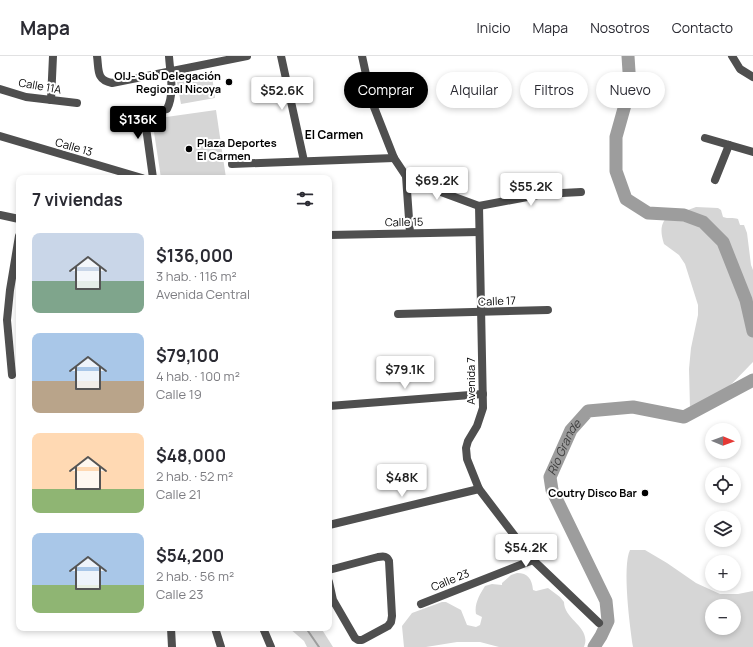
<!DOCTYPE html>
<html lang="es">
<meta charset="utf-8">
<style>
body{margin:0;font-family:Manrope,sans-serif;background:#f2f2f3;color:#2b2b33;height:100vh;display:flex;flex-direction:column;font-size:15px;white-space:nowrap}
*{box-sizing:border-box;margin:0}
p{font-size:13px;color:#7c7c81}
.icon{flex:none;width:22px;height:22px;fill:none;stroke:currentColor;stroke-width:2;stroke-linecap:round;stroke-linejoin:round}
.map{position:relative;flex:1;overflow:hidden}
.panel{position:absolute;left:16px;top:119px;width:316px;height:456px;display:flex;flex-direction:column;background:#fff;border-radius:8px;box-shadow:0 2px 6px #0003}
.panel>*{flex:none}
.banner{position:absolute;left:344px;top:16px;width:349px;height:36px;display:flex;gap:8px}
.needle{width:26px;rotate:91deg}
.tools{position:absolute;left:705px;top:367px;display:grid;gap:8px}
.tools a{display:grid;place-items:center;width:36px;height:36px;border-radius:50%;background:#fff;box-shadow:0 2px 6px #0003;font-size:20px}
.price{position:absolute;translate:-50% -34px;padding:0 9px;border-radius:4px;background:#fff;color:#222;font-size:13px;line-height:26px;filter:drop-shadow(0 1px 2px #0008)}
.price::after{content:'';position:absolute;left:50%;top:24px;width:12px;height:9px;margin-left:-6px;background:inherit;clip-path:polygon(0 0,100% 0,50% 100%)}
.price.current{background:#000;color:#fff}
ul{padding:0;list-style:none}
li{display:flex;align-items:center;gap:12px;height:100px;padding:0 16px}
li span{display:grid;place-items:center;flex:none;width:112px;height:80px;border-radius:8px;color:#555}
li>.icon{margin-inline-start:auto}
span .icon{width:48px;height:48px;fill:#fffc;stroke-width:1}
li b{font-size:17px}
h2{display:flex;justify-content:space-between;align-items:center;height:48px;padding:0 16px;font-size:17px}
.tag{padding:0 14px;border-radius:18px;background:#fff;box-shadow:0 2px 6px #0003;font-size:14px;line-height:36px}
.tag.current{background:#000;color:#fff}
header{display:flex;align-items:center;gap:24px;box-sizing:border-box;height:56px;padding:0 20px;background:#fff;border-bottom:1px solid #e1e1e2}
header strong{font-size:19px}
nav{display:flex;gap:22px;margin-inline-start:auto;font-size:14px}
.map>svg:first-child{display:block}
.green{fill:#d6d6d6;fill-rule:evenodd}
.lines{fill:none;stroke-linecap:round;stroke-linejoin:round}
.stream{stroke:#9d9d9d;stroke-width:2}
.river{stroke:#9d9d9d;stroke-width:13}
.minor{stroke:#4f4f4f;stroke-width:8}
.poi-dot{fill:#000;stroke:#fff;stroke-width:1.5}
.labels{text-anchor:middle;stroke-width:4;stroke-linejoin:round;paint-order:stroke}
.poi-label{font-size:11px;font-weight:bold;fill:#000;stroke:#fff;text-anchor:end}
.street-label{font-size:11px;fill:#000;stroke:#fff}
.neighbourhood-label{font-size:12px;font-weight:bold;fill:#000;stroke:#fff}
.water-label{font-size:12px;font-style:italic;fill:#3e3e3e;stroke:#fff}
</style>
<header>
<strong>Mapa</strong>
<nav><a>Inicio</a><a>Mapa</a><a>Nosotros</a><a>Contacto</a></nav>
</header>
<div class="map">
<svg width="753" height="591" viewBox="0 0 753 591">
<rect width="100%" height="100%" fill="#fff"/>
<g class="green">
<path d="M 212,20 L 215,42 L 181,48 L 177,26 Z"/>
<path d="M 216,54 L 226,122 L 161,122 L 152,63 Z"/>
<path d="M 696,151 L 718,152 L 721,154 L 723,161 C 728,163 733,161 738,163 L 740,169 L 744,169 L 747,177 L 751,209 L 753,214 L 753,306 C 736,323 716,348 690,352 L 689,313 L 691,292 L 698,259 L 698,249 L 685,208 L 679,199 L 664,188 C 659,172 661,165 674,154 L 688,154 Z"/>
<path d="M 630,494 L 645,494 L 667,507 L 696,527 L 720,538 L 738,538 L 753,535 L 753,591 L 633,591 C 630,572 622,510 630,494 ZM 712,550 L 734,550 L 734,572 L 712,572 Z"/>
<path d="M 517,517 C 528,517 532,523 533,534 L 536,535 L 548,532 L 560,541 L 564,546 C 564,564 592,571 584,591 L 499,591 L 480,586 L 457,586 L 426,591 L 404,591 L 402,570 L 412,557 L 442,546 L 446,546 L 461,554 L 467,569 L 476,571 L 480,569 L 482,561 L 476,558 C 474,548 480,538 485,530 L 492,528 L 502,529 L 502,527 L 511,519 Z"/>
<path d="M 289,572 L 321,572 L 333,591 L 307,591 L 304,585 Z"/>
</g>
<g class="lines">
<path class="stream" d="M 306,572 L 319,591"/>
<g class="river">
<path d="M 628,0 L 630,31 L 616,81 L 616,115 L 626,143 L 648,157 L 684,159 L 703,166 L 723,186 L 746,244 L 753,275"/>
<path id="s1" d="M 594,591 L 601,580 L 608,565 L 606,545 L 552,434 L 550,421 L 571,374 L 588,355 L 633,351 L 684,361 L 753,324"/>
</g>
<g class="minor">
<path d="M 97,0 C 99,14 96,24 112,27 L 247,0"/>
<path d="M 281,0 L 304,105"/>
<path d="M 362,0 L 372,46 L 394,102 L 406,120 L 410,177"/>
<path d="M 732,0 L 740,13 L 753,21"/>
<path d="M 0,33 L 26,41 L 77,47"/>
<path d="M 51,44 L 53,0"/>
<path d="M 0,80 L 142,122"/>
<path d="M 705,82 L 753,96"/>
<path d="M 232,108 L 394,102"/>
<path d="M 406,120 L 422,129 L 479,150"/>
<path d="M 153,122 L 145,64 C 150,56 158,56 167,53 C 175,37 170,17 169,0"/>
<path d="M 715,124 L 729,89"/>
<path d="M 479,150 L 483,352 L 477,370 L 468,385 L 466,392 L 467,403 L 479,433 L 533,504 L 599,567"/>
<path d="M 479,150 L 543,138 L 581,136"/>
<path d="M 0,159 L 19,163"/>
<path d="M 329,179 L 479,176"/>
<path d="M 398,258 L 548,254"/>
<path d="M 12,319 L 7,264 L 10,234 L 19,180"/>
<path d="M 329,350 L 483,338"/>
<path d="M 329,469 L 479,433"/>
<path d="M 329,514 L 378,501 C 384,500 387,500 389,505 L 392,560 L 391,566 L 388,570 L 362,584 L 358,584 L 355,582 L 333,544 L 329,526"/>
<path d="M 421,548 L 533,504"/>
<path d="M 171,572 L 172,591"/>
<path d="M 215,572 L 221,591"/>
<path d="M 263,572 L 271,591"/>
</g>
</g>
<g class="poi-dot">
<circle cx="229" cy="26" r="4"/>
<circle cx="189" cy="93" r="4"/>
<circle cx="645" cy="437" r="4"/>
</g>
<g class="labels">
<g class="poi-label">
<text x="221" y="24">OIJ- Sub Delegación<tspan x="221" dy="13">Regional Nicoya</tspan></text>
<text x="197" y="91" text-anchor="start">Plaza Deportes<tspan x="197" dy="13">El Carmen</tspan></text>
<text x="637" y="441">Coutry Disco Bar</text>
</g>
<g class="street-label">
<text transform="translate(40 30) rotate(10)" y="4">Calle 11A</text>
<text transform="translate(74 91) rotate(16)" y="4">Calle 13</text>
<text transform="translate(404 166) rotate(-1)" y="4">Calle 15</text>
<text transform="translate(497 245) rotate(-2)" y="4">Calle 17</text>
<text transform="translate(471 325) rotate(-90)" y="4">Avenida 7</text>
<text transform="translate(450 524) rotate(-22)" y="4">Calle 23</text>
</g>
<g class="neighbourhood-label">
<text x="334" y="83">El Carmen</text>
</g>
<g class="water-label">
<text dy="4" stroke="none"><textPath href="#s1" startOffset="219">Río Grande</textPath></text>
</g>
</g>
</svg>
<div class="tools">
<a><svg class="needle" viewBox="-14 -14 28 28"><path d="M0-13l5 13h-10z" fill="#e53935"/><path d="M0 13l5-13h-10z" fill="#7c7c81"/></svg></a>
<a><svg class="icon" aria-label="locate" viewBox="0 0 24 24"><circle cx="12" cy="12" r="6"/><path d="M12 2v4M12 18v4M2 12h4M18 12h4"/></svg></a>
<a><svg class="icon" aria-label="layers" viewBox="0 0 24 24"><path d="M12 4l9 5-9 5-9-5zM3 14l9 5 9-5"/></svg></a>
<a>+</a>
<a>−</a>
</div>
<b class="price" style="left:282px;top:55px">$52.6K</b>
<b class="price current" style="left:138px;top:84px">$136K</b>
<b class="price" style="left:437px;top:145px">$69.2K</b>
<b class="price" style="left:531px;top:151px">$55.2K</b>
<b class="price" style="left:405px;top:334px">$79.1K</b>
<b class="price" style="left:402px;top:442px">$48K</b>
<b class="price" style="left:526px;top:512px">$54.2K</b>
<div class="banner">
<a class="tag current">Comprar</a>
<a class="tag">Alquilar</a>
<a class="tag">Filtros</a>
<a class="tag">Nuevo</a>
</div>
<section class="panel">
<h2>7 viviendas<svg class="icon" aria-label="filters" viewBox="0 0 24 24"><path d="M4 7h16M4 17h16"/><circle cx="9" cy="7" r="2"/><circle cx="15" cy="17" r="2"/></svg></h2>
<ul>
<li><span style="background:linear-gradient(#c9d6e8 60%,#7fa58c 0)"><svg class="icon" aria-label="home" viewBox="0 0 24 24"><path d="M3 11l9-7 9 7M6 9v11h12V9"/></svg></span><div><b>$136,000</b><p>3 hab. · 116 m²</p><p>Avenida Central</p></div></li>
<li><span style="background:linear-gradient(#a9c7e8 60%,#b9a48a 0)"><svg class="icon" aria-label="home" viewBox="0 0 24 24"><path d="M3 11l9-7 9 7M6 9v11h12V9"/></svg></span><div><b>$79,100</b><p>4 hab. · 100 m²</p><p>Calle 19</p></div></li>
<li><span style="background:linear-gradient(#ffd9b3 70%,#8fb573 0)"><svg class="icon" aria-label="home" viewBox="0 0 24 24"><path d="M3 11l9-7 9 7M6 9v11h12V9"/></svg></span><div><b>$48,000</b><p>2 hab. · 52 m²</p><p>Calle 21</p></div></li>
<li><span style="background:linear-gradient(#a9c7e8 65%,#8fb573 0)"><svg class="icon" aria-label="home" viewBox="0 0 24 24"><path d="M3 11l9-7 9 7M6 9v11h12V9"/></svg></span><div><b>$54,200</b><p>2 hab. · 56 m²</p><p>Calle 23</p></div></li>
</ul>
</section>
</div>
